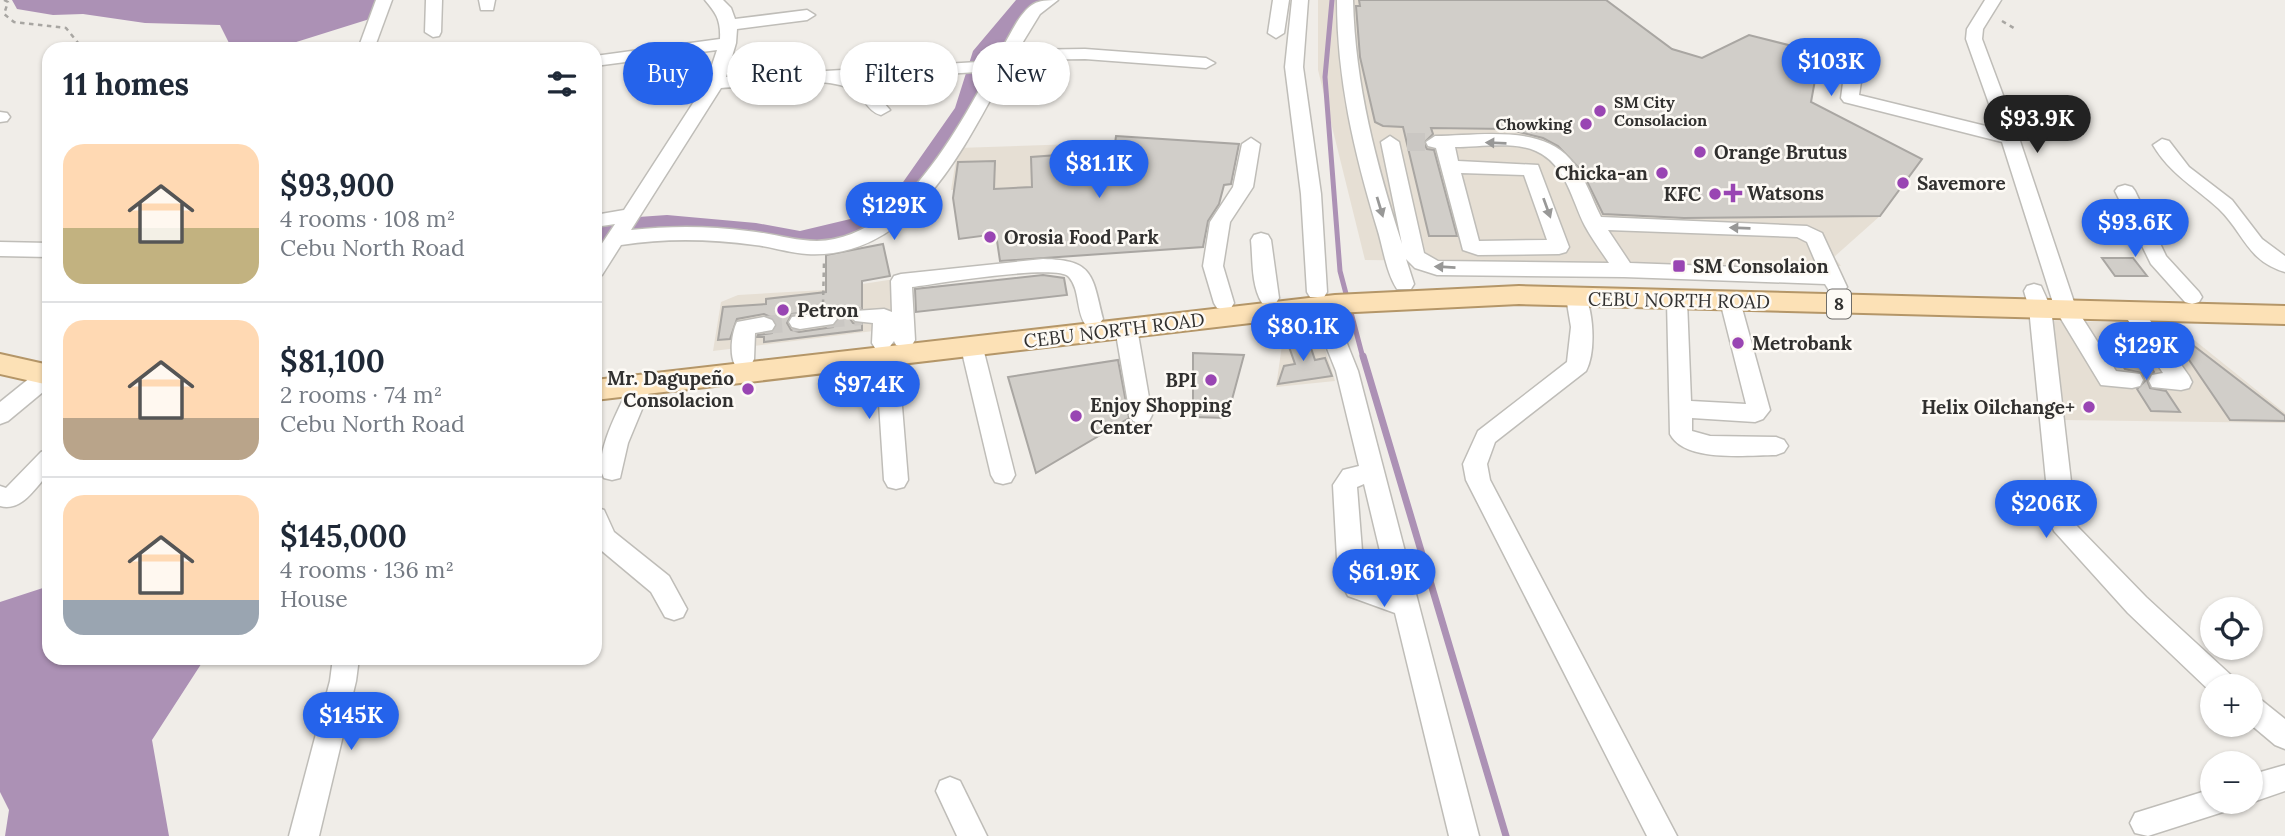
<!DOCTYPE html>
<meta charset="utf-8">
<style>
body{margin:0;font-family:Lora,serif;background:#f2f2f3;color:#1f2937;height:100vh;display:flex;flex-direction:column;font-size:26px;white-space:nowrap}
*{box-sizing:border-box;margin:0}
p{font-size:23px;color:#747a83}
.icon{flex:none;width:38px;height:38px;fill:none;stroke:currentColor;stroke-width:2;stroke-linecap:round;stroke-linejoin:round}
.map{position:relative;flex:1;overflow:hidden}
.details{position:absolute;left:42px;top:42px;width:560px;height:623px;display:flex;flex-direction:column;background:#fff;border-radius:21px;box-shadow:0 2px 5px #0004}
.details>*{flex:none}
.top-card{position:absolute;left:623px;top:42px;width:665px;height:63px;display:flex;gap:14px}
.fabs{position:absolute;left:2200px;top:597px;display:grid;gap:14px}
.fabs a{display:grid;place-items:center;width:63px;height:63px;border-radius:50%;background:#fff;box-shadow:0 2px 5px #0004;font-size:35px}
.price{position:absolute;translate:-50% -60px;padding:0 16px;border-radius:24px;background:#2563eb;color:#fff;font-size:23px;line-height:46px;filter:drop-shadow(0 2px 4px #0008)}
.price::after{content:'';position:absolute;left:50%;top:42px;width:21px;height:16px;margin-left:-10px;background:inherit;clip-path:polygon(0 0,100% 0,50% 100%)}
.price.current{background:#222;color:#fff}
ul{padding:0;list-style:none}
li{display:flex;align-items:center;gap:21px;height:175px;padding:0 21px}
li+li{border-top:2px solid #e0e1e3}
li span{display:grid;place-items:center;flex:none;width:196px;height:140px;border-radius:21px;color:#555}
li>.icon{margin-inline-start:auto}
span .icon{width:84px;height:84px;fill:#fffc;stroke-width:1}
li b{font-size:30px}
h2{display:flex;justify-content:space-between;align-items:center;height:84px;padding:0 21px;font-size:30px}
.tag{padding:0 24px;border-radius:32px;background:#fff;box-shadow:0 2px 5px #0004;font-size:24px;line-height:63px}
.tag.current{background:#2563eb;color:#fff}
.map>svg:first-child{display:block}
.built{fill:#e6dfd4}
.water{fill:#ac91b5}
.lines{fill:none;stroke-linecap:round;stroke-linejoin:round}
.stream-far1{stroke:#ac91b5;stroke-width:5}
.stream{stroke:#ac91b5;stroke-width:7}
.river{fill:#ac91b5;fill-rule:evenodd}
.building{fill:#d1cec9;stroke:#a9a6a2;stroke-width:2;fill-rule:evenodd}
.minor-tunnel{stroke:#cac7c3;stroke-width:18;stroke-dasharray:18 10;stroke-linecap:butt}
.minor-casing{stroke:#bfbdb8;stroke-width:3}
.major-casing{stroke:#b49668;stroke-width:4}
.path{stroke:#a8a6a2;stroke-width:2.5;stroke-dasharray:4.5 4.5;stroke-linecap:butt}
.minor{fill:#fff;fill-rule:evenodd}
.major{fill:#fce1b6;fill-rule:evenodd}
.oneway{fill:#989897}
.poi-dot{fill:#9945b3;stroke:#fdfaf5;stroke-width:2.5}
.labels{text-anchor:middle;stroke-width:5;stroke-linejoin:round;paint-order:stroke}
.far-poi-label{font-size:16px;font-weight:bold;fill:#31302f;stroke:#fdfaf5;text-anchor:start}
.shield{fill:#fdfaf5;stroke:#6e6d6a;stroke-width:2}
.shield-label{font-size:18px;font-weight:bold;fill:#31302f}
.poi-label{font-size:19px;font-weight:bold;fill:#31302f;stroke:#fdfaf5;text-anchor:start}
.street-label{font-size:19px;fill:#31302f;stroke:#fdfaf5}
</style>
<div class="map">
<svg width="2285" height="836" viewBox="0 0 2285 836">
<rect width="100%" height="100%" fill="#f0ede8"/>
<g class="built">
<path d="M 1318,0 L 1606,0 L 1672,49 L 1702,58 L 1749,35 L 1820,53 L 1811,102 L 1922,159 L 1880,216 L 1834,257 L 1841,266 L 1365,260 L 1318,70 Z"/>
<path d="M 1107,143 L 1101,184 L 951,190 L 958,148 Z"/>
<path d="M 901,278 L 905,327 L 713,351 L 721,302 L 738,295 L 824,290 Z"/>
<path d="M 2051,321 L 2173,323 L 2285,413 L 2285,423 L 2062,420 Z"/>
<path d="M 1319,329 L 1335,381 L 1276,387 L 1284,331 Z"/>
</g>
<g class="water">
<path d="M 12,0 L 383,0 L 376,17 L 274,49 L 232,49 L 220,25 L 145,23 L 83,14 L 53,15 L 17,9 Z"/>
<path d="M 49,586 L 49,658 L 205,658 L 152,740 L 169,836 L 5,836 L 9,810 L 0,792 L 0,602 Z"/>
</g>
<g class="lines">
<path class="stream-far1" d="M 1332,0 L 1325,77 L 1340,271 L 1363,358"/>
<path class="stream" d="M 1363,356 L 1506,836"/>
<path class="river" d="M 1016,0 L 1050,0 L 1036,12 L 1001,53 L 985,108 L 923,199 L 886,232 L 800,253 L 756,245 L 667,237 L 595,242 L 595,220 L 667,215 L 756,223 L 800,231 L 863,216 L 901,185 L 955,108 L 973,51 Z"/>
</g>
<g class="building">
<path d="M 1359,0 L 1606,0 L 1672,49 L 1702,58 L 1749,35 L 1820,53 L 1811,102 L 1922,159 L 1880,216 L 1684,218 L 1603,214 L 1582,171 L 1558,146 L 1543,138 L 1507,129 L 1431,128 L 1433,134 L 1424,143 L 1427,149 L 1434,150 L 1457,236 L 1429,236 L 1403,127 L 1383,126 L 1375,122 L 1360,57 L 1356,6 L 1360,6 Z"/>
<path d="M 1116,136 L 1239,144 L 1231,184 L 1224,185 L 1219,204 L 1208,221 L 1203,247 L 1000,261 L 996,234 L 959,239 L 953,198 L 958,162 L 995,161 L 994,189 L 1032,187 L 1031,157 L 1114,151 Z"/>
<path d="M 883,244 L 890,276 L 862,281 L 862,308 L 853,309 L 848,316 L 853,323 L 862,324 L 862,330 L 764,342 L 764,337 L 757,337 L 758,335 L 772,333 L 777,324 L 773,318 L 764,314 L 737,319 L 730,339 L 718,340 L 723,307 L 766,304 L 766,299 L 826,292 L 826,255 ZM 827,309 L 839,317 L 833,327 L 799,332 L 791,330 L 787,323 L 792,314 Z"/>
<path d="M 2102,258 L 2133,258 L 2147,276 L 2115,276 Z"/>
<path d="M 1043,275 L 1064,278 L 1067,295 L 916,312 L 915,289 Z"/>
<path d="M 2172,329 L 2285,416 L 2285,421 L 2230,420 L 2170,332 Z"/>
<path d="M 1307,336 L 1315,360 L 1325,358 L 1332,376 L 1278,384 L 1284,366 L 1295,364 L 1286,338 Z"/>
<path d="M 2112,350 L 2140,351 L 2154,372 L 2147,380 L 2150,388 L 2166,391 L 2180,412 L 2151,411 L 2137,389 L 2145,381 L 2142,373 L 2125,369 Z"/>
<path d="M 1193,353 L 1244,355 L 1227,418 L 1193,417 Z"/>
<path d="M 1118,360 L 1129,418 L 1036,473 L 1008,377 Z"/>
</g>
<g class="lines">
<g class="minor-tunnel">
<path d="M 1407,142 L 1435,142"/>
<path d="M 826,319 L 862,316"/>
<path d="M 764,325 L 800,322"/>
</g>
<g class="minor-casing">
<g id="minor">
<path d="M 376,0 L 392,0 L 374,49 L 358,49 Z"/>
<path d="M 426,0 L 442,0 L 441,32 L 439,36 L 433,37 L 425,32 Z"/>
<path d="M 479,0 L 495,0 L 493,10 L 481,10 Z"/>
<path d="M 705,0 L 723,0 L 731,8 L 735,19 L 807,10 L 815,15 L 807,20 L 737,29 L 736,43 L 726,77 L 978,62 L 987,67 L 978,72 L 859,79 L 865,81 L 890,110 L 881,115 C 867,112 863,93 849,88 C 819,75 755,86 721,88 L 631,230 C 670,226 709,226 748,231 C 771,233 794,241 817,241 C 914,239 975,93 1017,22 C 1030,3 1035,0 1058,0 L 1040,14 L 1018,50 L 1085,49 L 1206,58 L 1215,63 L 1206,68 L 1085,59 L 1012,60 C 968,139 916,260 807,254 C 790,253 772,247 755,245 C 710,239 666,238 621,245 L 602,275 L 595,277 L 595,254 L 615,224 L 595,227 L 595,215 L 624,210 L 706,83 L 717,50 L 595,66 L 595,56 L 720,39 C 721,20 716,13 705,0 Z"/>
<path d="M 1273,0 L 1289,0 L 1284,33 L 1276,38 L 1268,33 Z"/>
<path d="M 1292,0 L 1308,0 L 1303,67 L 1321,194 L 1327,292 L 1324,297 L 1310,297 L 1307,292 L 1301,194 L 1285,67 Z"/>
<path d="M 1337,0 L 1353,0 C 1355,85 1376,163 1402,244 L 1381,142 L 1390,136 L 1399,142 L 1424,253 L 1438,261 L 1609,263 C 1601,251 1592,239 1585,226 C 1572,201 1566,164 1536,151 C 1513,141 1479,147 1455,147 L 1458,161 L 1538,165 L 1569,247 L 1566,252 L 1559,254 L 1478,255 L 1463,250 L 1436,148 L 1428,146 L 1426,142 L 1435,136 C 1476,136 1540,124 1570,159 C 1585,176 1591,197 1601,217 L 1807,226 L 1822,233 L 1847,287 L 1844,292 L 1830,292 L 1825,284 L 1624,277 L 1437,275 L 1415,268 L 1406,259 L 1414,284 L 1411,289 L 1397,289 C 1386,272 1383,247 1377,228 C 1354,152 1337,79 1337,0 ZM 1461,173 L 1524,175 L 1547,240 L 1479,241 ZM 1608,230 L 1797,237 L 1807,242 L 1819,270 L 1630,263 Z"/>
<path d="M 1985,0 L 2001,0 L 1983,29 L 1982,39 L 2019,138 L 2076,308 L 2116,371 L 2140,374 L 2143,380 L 2140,386 L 2132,388 L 2101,385 L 2055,309 L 2002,142 L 1844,102 L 1841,98 L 1845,68 L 1854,63 L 1863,68 L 1859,95 L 1998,129 L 1966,39 L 1967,29 Z"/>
<path d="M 0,112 L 7,113 L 10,117 L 7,121 L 0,122 Z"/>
<path d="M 1251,138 L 1260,144 L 1253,187 L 1230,222 L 1223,266 L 1234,303 L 1231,308 L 1224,310 L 1217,308 L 1214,303 L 1203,266 L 1210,222 L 1233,187 L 1242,144 Z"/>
<path d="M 2162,139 L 2169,141 L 2189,167 L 2232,200 L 2262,239 L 2285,256 L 2285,272 C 2247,261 2244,233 2219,209 C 2195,187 2170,174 2153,145 Z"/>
<path d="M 2125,185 L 2132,187 L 2135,191 L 2166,256 L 2199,292 L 2202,297 L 2199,302 L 2192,304 L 2185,302 L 2151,264 L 2115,191 L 2118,187 Z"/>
<path d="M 1261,233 L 1268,235 L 1271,240 L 1279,298 L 1276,303 L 1269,305 L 1262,303 C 1251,285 1253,260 1251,240 L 1254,235 Z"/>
<path d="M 0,242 L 49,243 L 49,257 L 0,256 Z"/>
<path d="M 1043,259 C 1094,260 1092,275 1103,319 L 1099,324 L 1092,326 L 1085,324 C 1076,310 1080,290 1069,277 C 1058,263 934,284 912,287 L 915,340 L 912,345 L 904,348 L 896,345 L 894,341 L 888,349 L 895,351 L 898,357 L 908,480 L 904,487 L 896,489 L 888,487 L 884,480 L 876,357 L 882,351 L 875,348 L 872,343 L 873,323 L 855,321 L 851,316 L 855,311 L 884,309 L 892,312 L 891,281 L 894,276 L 901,274 Z"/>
<path d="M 2034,284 L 2041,286 L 2051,308 L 2076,525 L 2146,597 L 2233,677 L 2236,686 L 2212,686 L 2212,693 L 2128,613 L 2054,531 L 2050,521 L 2029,308 L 2024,291 L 2027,286 Z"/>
<path d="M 1576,290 L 1583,292 C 1594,309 1596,353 1586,371 L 1495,442 L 1487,464 L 1490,480 L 1677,836 L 1647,836 L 1466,480 L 1463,464 L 1478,431 L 1567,362 L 1571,327 L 1566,297 L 1569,292 Z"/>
<path d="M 1677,294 L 1684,296 L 1687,301 L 1691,401 L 1746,404 L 1720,301 L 1723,296 L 1730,294 L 1737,296 L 1740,301 L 1770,410 L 1763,419 L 1755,422 L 1692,418 L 1692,431 L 1710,436 L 1776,437 L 1784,440 L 1788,446 L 1784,452 L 1776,455 C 1748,455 1685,463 1670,434 L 1667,301 L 1670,296 Z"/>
<path d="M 1321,299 L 1328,301 L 1332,306 L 1358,371 L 1479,836 L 1449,836 L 1395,613 L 1348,596 L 1338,577 L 1333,485 L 1343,470 L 1359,466 L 1336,371 L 1310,306 L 1314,301 ZM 1364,484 L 1389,589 L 1366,580 L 1364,576 L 1357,487 Z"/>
<path d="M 2133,304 L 2140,306 L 2189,376 L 2192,382 L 2189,388 L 2181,390 L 2152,387 L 2149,381 L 2152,375 L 2163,373 L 2122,311 L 2126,306 Z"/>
<path d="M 826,312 L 833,314 L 837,319 L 833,324 L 800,329 L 792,327 L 789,322 L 792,317 Z"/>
<path d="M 764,317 L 772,320 L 775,325 L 772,330 L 755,333 L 754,359 L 751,365 L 743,367 L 735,365 C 729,354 732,332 737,322 Z"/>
<path d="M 1126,320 L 1134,323 L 1137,328 L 1152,415 L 1149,421 L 1141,424 L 1133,421 L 1130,415 L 1115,328 L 1118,323 Z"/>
<path d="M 972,340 L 980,342 L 983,348 L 1015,475 L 1011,482 L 1003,484 L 995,482 L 991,475 L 961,348 L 964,342 Z"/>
<path d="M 49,367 L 49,387 L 8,421 L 0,424 L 0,402 L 41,369 Z"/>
<path d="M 641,377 L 649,379 L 652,385 L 628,443 L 620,478 L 612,480 L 604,478 C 592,456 620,407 630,385 L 633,379 Z"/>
<path d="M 49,449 L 49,473 C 35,488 22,512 0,506 L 0,486 L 6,488 L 41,452 Z"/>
<path d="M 595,507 L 604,510 L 614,532 L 669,576 L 687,609 L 683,617 L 674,620 L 665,617 L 651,592 L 596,546 Z"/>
<path d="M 333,658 L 359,658 L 356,681 L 319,836 L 289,836 L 330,681 Z"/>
<path d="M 2250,696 L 2260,699 L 2285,719 L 2285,749 L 2275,745 L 2250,724 Z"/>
<path d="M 2285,765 L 2285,791 L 2250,803 L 2247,802 L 2250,802 L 2250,775 Z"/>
<path d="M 950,777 L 960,781 L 987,836 L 957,836 L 936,791 L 940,781 Z"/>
<path d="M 2212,789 L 2212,802 L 2227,802 L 2223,812 L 2148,836 L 2135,833 L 2130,823 L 2135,813 Z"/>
</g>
</g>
<g class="major-casing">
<g id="major">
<path d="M 1519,286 L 2285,306 L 2285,324 L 1519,304 L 1335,313 L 595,400 L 595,380 L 1335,295 Z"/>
<path d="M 0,354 L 49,365 L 49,385 L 0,374 Z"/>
</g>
</g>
<g class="path">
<path d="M 4,0 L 8,2 L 4,14 L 14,22 L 66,28 L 83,49"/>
<path d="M 2002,21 L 2017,30"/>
<path d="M 823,304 L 824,262"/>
</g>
<use href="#minor" class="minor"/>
<use href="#major" class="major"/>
</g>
<defs><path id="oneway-solid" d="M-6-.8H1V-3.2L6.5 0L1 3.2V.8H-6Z" transform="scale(1.75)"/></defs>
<g class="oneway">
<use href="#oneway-solid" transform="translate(1496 143) rotate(-178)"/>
<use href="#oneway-solid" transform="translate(1380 207) rotate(73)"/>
<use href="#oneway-solid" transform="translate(1547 208) rotate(70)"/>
<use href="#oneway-solid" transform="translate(1740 228) rotate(-178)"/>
<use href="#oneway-solid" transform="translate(1445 267) rotate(-177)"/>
</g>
<g class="poi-dot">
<circle cx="1600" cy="111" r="7"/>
<circle cx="1586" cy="124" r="7"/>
<circle cx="1700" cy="152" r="7"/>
<circle cx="1662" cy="173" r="7"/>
<circle cx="1903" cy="183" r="7"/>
<path d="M1729.5 182.5h7v7h7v7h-7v7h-7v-7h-7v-7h7z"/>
<circle cx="1715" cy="194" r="7"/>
<circle cx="990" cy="237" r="7"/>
<rect x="1672" y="259" width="14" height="14" rx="3.5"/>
<circle cx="783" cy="310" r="7"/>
<circle cx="1738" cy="343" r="7"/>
<circle cx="1211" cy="380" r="7"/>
<circle cx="748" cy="389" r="7"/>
<circle cx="2089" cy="407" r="7"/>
<circle cx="1076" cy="416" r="7"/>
</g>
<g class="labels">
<g class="far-poi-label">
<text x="1614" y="108">SM City<tspan x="1614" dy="18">Consolacion</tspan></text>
<text x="1572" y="130" text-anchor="end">Chowking</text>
</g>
<rect class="shield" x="1827" y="289.5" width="24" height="29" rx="5"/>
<g class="shield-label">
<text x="1839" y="310">8</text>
</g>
<g class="poi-label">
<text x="1714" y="159">Orange Brutus</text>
<text x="1648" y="180" text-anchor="end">Chicka-an</text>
<text x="1917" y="190">Savemore</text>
<text x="1747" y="200">Watsons</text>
<text x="1701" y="201" text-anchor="end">KFC</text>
<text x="1004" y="244">Orosia Food Park</text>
<text x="1693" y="273">SM Consolaion</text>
<text x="797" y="317">Petron</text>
<text x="1752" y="350">Metrobank</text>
<text x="734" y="385" text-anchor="end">Mr. Dagupeño<tspan x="734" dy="22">Consolacion</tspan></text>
<text x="1197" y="387" text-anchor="end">BPI</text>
<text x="1090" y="412">Enjoy Shopping<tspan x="1090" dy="22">Center</tspan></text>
<text x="2075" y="414" text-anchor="end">Helix Oilchange+</text>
</g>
<g class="street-label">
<text transform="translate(1679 300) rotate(1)" y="7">CEBU NORTH ROAD</text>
<text transform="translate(1114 330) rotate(-7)" y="7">CEBU NORTH ROAD</text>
</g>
</g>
</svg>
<div class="fabs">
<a><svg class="icon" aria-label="locate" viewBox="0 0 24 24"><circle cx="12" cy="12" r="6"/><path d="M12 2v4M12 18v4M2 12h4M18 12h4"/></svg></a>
<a>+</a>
<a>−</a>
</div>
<b class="price" style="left:1831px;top:98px">$103K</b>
<b class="price current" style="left:2037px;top:155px">$93.9K</b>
<b class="price" style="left:1099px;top:200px">$81.1K</b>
<b class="price" style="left:894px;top:242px">$129K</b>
<b class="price" style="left:2135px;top:259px">$93.6K</b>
<b class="price" style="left:1303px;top:363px">$80.1K</b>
<b class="price" style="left:2146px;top:382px">$129K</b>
<b class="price" style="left:869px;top:421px">$97.4K</b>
<b class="price" style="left:2046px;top:540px">$206K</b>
<b class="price" style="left:1384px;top:609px">$61.9K</b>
<b class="price" style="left:351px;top:752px">$145K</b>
<div class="top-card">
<a class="tag current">Buy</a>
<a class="tag">Rent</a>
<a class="tag">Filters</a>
<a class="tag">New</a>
</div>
<section class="details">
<h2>11 homes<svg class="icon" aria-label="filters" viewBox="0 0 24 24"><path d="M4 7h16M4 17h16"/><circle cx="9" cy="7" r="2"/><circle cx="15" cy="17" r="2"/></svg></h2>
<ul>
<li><span style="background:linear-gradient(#ffd9b3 60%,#c2b280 0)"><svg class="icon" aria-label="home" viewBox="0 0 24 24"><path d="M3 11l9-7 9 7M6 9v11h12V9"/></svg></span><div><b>$93,900</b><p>4 rooms · 108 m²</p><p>Cebu North Road</p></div></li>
<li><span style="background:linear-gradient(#ffd9b3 70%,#b9a48a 0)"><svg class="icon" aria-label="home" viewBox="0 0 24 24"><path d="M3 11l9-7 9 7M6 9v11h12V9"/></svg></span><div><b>$81,100</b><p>2 rooms · 74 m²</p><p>Cebu North Road</p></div></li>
<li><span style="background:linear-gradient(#ffd9b3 75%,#9aa5b1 0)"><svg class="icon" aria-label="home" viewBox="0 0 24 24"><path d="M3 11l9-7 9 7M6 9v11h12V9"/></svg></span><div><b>$145,000</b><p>4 rooms · 136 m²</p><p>House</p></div></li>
</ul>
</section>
</div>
